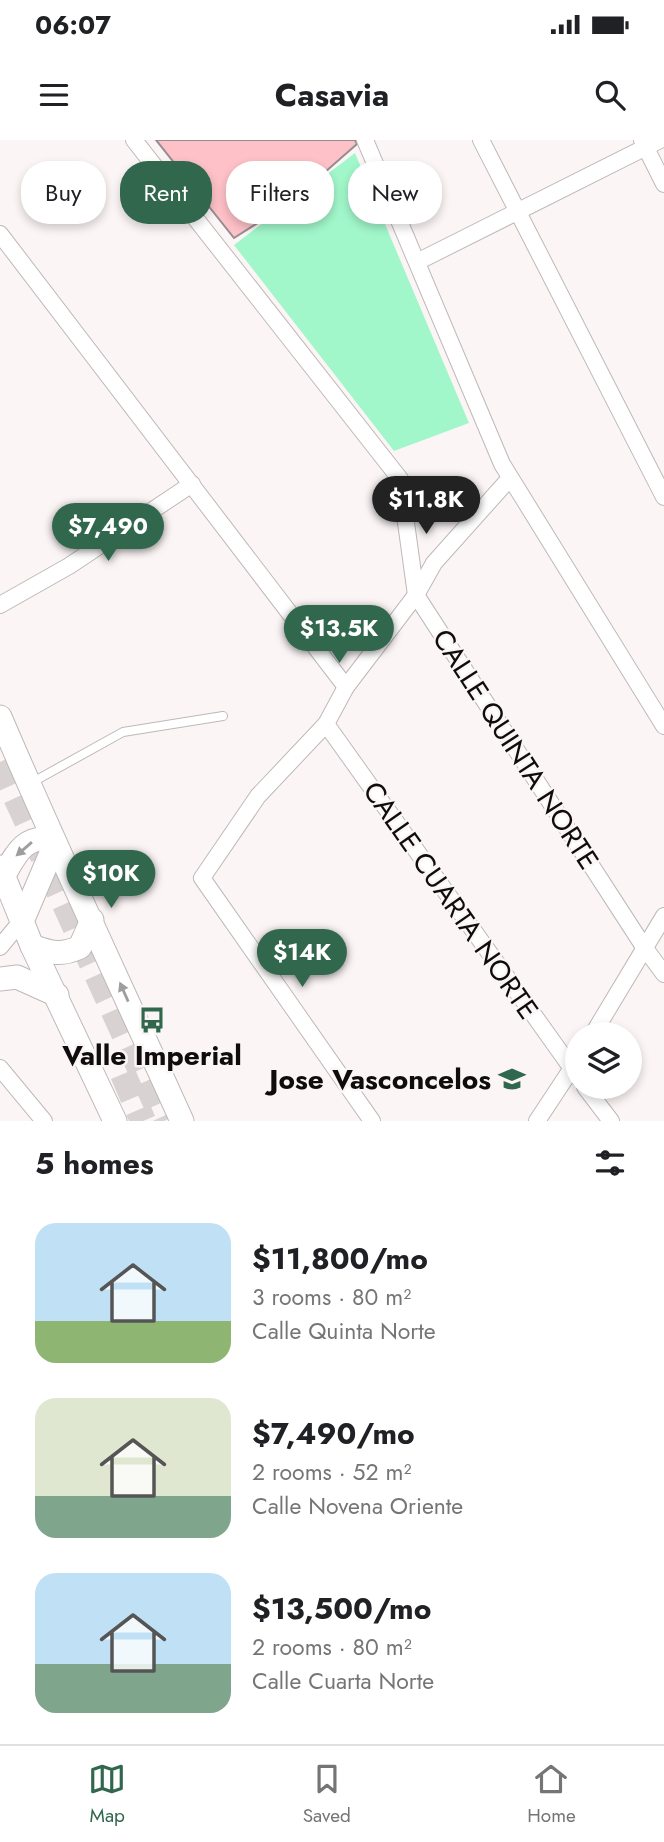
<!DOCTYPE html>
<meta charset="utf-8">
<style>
body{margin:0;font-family:Jost,sans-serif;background:#f2f2f2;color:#202124;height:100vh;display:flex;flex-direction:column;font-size:26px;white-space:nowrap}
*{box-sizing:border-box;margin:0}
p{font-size:23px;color:#757577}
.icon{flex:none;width:38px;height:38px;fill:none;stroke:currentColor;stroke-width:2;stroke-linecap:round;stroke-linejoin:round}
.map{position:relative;height:981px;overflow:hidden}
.panel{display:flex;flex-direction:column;background:#fff;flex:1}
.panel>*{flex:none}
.top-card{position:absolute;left:21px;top:21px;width:623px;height:63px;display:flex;gap:14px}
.tools{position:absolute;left:565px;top:882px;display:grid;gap:14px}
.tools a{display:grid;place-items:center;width:77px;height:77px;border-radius:50%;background:#fff;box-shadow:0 4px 10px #0003;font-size:35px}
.price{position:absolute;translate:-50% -60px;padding:0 16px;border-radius:24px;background:#31674d;color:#fff;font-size:23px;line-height:46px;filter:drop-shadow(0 2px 4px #0008)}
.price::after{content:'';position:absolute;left:50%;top:42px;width:21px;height:16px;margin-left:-10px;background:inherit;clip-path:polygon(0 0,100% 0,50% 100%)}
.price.selected{background:#222;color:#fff}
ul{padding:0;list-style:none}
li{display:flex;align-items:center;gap:21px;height:175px;padding:0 35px}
li span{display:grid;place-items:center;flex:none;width:196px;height:140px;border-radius:21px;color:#555}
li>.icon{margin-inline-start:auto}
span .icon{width:84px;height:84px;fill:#fffc;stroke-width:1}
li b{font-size:30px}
h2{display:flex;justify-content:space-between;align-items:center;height:84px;padding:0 35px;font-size:30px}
.chip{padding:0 24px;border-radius:28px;background:#fff;box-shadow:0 4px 10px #0003;font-size:24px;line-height:63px}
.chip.selected{background:#31674d;color:#fff}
.status{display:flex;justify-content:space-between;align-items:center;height:49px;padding:0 35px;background:#fff;direction:ltr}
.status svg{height:19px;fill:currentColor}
header{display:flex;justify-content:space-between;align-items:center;height:91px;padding:0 35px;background:#fff;font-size:32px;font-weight:700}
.menu{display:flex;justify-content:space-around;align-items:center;height:98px;border-top:2px solid #e0e0e0;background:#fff;font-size:19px;color:#757577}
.menu a{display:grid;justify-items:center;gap:4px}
.menu .selected{color:#31674d}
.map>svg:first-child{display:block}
.green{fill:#a1f7ca}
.building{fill:#fdc1c7;stroke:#948e8e;stroke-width:2}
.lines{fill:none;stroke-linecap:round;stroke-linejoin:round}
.primary-tunnel{stroke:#d8d2d3;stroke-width:26;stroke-dasharray:26 13;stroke-linecap:butt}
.service-casing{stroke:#bfb8b9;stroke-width:10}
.minor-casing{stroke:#bfb8b9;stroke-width:18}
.secondary-casing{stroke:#bfb8b9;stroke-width:25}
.service{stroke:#fff;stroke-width:8}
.minor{stroke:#fff;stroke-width:16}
.secondary{stroke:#fff;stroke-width:23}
.oneway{fill:#9f9e9e}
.labels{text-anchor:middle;stroke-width:5;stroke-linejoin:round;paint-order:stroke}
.street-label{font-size:28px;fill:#0e0c0c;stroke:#fcf5f6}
.poi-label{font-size:28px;font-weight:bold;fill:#0e0c0c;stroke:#fcf5f6}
</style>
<div class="status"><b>06:07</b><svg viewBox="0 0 49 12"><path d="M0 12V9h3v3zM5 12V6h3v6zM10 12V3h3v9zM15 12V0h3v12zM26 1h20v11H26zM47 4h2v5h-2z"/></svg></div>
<header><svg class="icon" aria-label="menu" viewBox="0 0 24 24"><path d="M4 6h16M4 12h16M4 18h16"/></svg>Casavia<svg class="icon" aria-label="search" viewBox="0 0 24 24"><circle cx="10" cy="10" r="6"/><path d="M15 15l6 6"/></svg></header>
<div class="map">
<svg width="664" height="981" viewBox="0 0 664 981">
<rect width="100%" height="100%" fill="#fcf5f6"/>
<path class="green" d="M 355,13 L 469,283 L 394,311 L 234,105 Z"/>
<path class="building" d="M 156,0 L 355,0 L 357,4 L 292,61 L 234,98 Z"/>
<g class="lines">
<g class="primary-tunnel">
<path d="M 0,622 L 164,981"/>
<path d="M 123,934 L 143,981"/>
</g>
<g class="service-casing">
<path id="service" d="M 31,643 L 123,592 L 223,576"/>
</g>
<g class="minor-casing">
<g id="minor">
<path d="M 134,0 L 400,339 L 416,455 L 644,807 L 664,834"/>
<path d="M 365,0 L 502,324 L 664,586"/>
<path d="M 481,0 L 664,357"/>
<path d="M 642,0 L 664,44"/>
<path d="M 0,94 L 346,547"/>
<path d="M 417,122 L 660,0"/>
<path d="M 0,465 L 69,426 L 192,344"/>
<path d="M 326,584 L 578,937"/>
<path d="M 0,807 L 23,779"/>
<path d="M 593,894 L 664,776"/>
<path d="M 0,928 L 44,981"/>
<path d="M 585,947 L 611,981"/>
<path d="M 372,981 L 202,738 L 258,656 L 326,584 L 346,547 L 416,455 L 434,423 L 510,338"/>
<path d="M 537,981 L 576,922"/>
</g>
</g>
<g class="secondary-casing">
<g id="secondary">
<path d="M 0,577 C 58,713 121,846 182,981"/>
<path d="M 0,727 L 32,806 L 115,981"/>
<path d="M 4,735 C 16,714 25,694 53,700"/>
<path d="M 23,779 L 55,704"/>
<path d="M 32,806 C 51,813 61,816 80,807 L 92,780"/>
<path d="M 0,839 L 17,837 L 57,855"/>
</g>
</g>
<use href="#service" class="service"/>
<use href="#minor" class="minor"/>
<use href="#secondary" class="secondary"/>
</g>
<defs><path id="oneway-solid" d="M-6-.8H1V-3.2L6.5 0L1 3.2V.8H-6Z" transform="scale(1.75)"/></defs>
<g class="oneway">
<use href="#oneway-solid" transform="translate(24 709) rotate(139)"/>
<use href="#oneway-solid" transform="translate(124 852) rotate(-114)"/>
</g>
<defs>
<g id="bus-bare" transform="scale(2.1)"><path d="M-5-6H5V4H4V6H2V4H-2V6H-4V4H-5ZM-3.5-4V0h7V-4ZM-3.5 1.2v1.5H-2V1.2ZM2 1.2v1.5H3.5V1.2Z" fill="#31674d" stroke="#fcf5f6" stroke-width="2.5" paint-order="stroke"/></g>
<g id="school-bare" transform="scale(2.1)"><path d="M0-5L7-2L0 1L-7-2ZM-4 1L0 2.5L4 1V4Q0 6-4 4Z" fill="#31674d" stroke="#fcf5f6" stroke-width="2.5" paint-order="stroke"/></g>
</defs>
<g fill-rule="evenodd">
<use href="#bus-bare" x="152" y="880"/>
<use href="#school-bare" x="512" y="939"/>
</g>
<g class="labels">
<g class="street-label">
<text transform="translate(516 609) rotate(57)" y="10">CALLE QUINTA NORTE</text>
<text transform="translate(451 760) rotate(55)" y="10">CALLE CUARTA NORTE</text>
</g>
<g class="poi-label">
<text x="152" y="925">Valle Imperial</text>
<text x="491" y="949" text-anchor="end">Jose Vasconcelos</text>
</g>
</g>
</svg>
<div class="tools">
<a><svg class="icon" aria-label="layers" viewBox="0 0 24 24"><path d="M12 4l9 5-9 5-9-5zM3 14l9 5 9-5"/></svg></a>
</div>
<b class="price selected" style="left:426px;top:396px">$11.8K</b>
<b class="price" style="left:108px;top:423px">$7,490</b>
<b class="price" style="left:339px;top:525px">$13.5K</b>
<b class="price" style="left:111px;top:770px">$10K</b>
<b class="price" style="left:302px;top:849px">$14K</b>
<div class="top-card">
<a class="chip">Buy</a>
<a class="chip selected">Rent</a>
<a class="chip">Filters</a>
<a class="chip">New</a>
</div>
</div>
<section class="panel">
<h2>5 homes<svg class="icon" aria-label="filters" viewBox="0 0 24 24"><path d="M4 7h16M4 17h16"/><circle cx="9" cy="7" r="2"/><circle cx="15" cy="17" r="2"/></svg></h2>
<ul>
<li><span style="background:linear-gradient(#bfe0f5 70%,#8fb573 0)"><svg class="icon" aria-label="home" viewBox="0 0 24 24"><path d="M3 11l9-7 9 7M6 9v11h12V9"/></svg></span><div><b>$11,800/mo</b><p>3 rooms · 80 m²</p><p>Calle Quinta Norte</p></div></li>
<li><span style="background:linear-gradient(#dfe7d0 70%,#7fa58c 0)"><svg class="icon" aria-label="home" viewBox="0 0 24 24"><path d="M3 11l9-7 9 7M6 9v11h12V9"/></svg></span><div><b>$7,490/mo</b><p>2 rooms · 52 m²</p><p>Calle Novena Oriente</p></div></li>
<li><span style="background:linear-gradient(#bfe0f5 65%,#7fa58c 0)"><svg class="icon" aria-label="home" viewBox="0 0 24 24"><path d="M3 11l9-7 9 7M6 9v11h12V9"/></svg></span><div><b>$13,500/mo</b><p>2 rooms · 80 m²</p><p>Calle Cuarta Norte</p></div></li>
</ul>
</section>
<nav class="menu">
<a class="selected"><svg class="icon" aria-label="map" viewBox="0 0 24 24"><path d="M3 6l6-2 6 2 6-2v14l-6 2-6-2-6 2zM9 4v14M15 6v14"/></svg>Map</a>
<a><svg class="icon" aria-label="saved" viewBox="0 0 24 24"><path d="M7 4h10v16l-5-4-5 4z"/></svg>Saved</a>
<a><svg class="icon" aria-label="home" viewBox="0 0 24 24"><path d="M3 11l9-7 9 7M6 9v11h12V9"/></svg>Home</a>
</nav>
